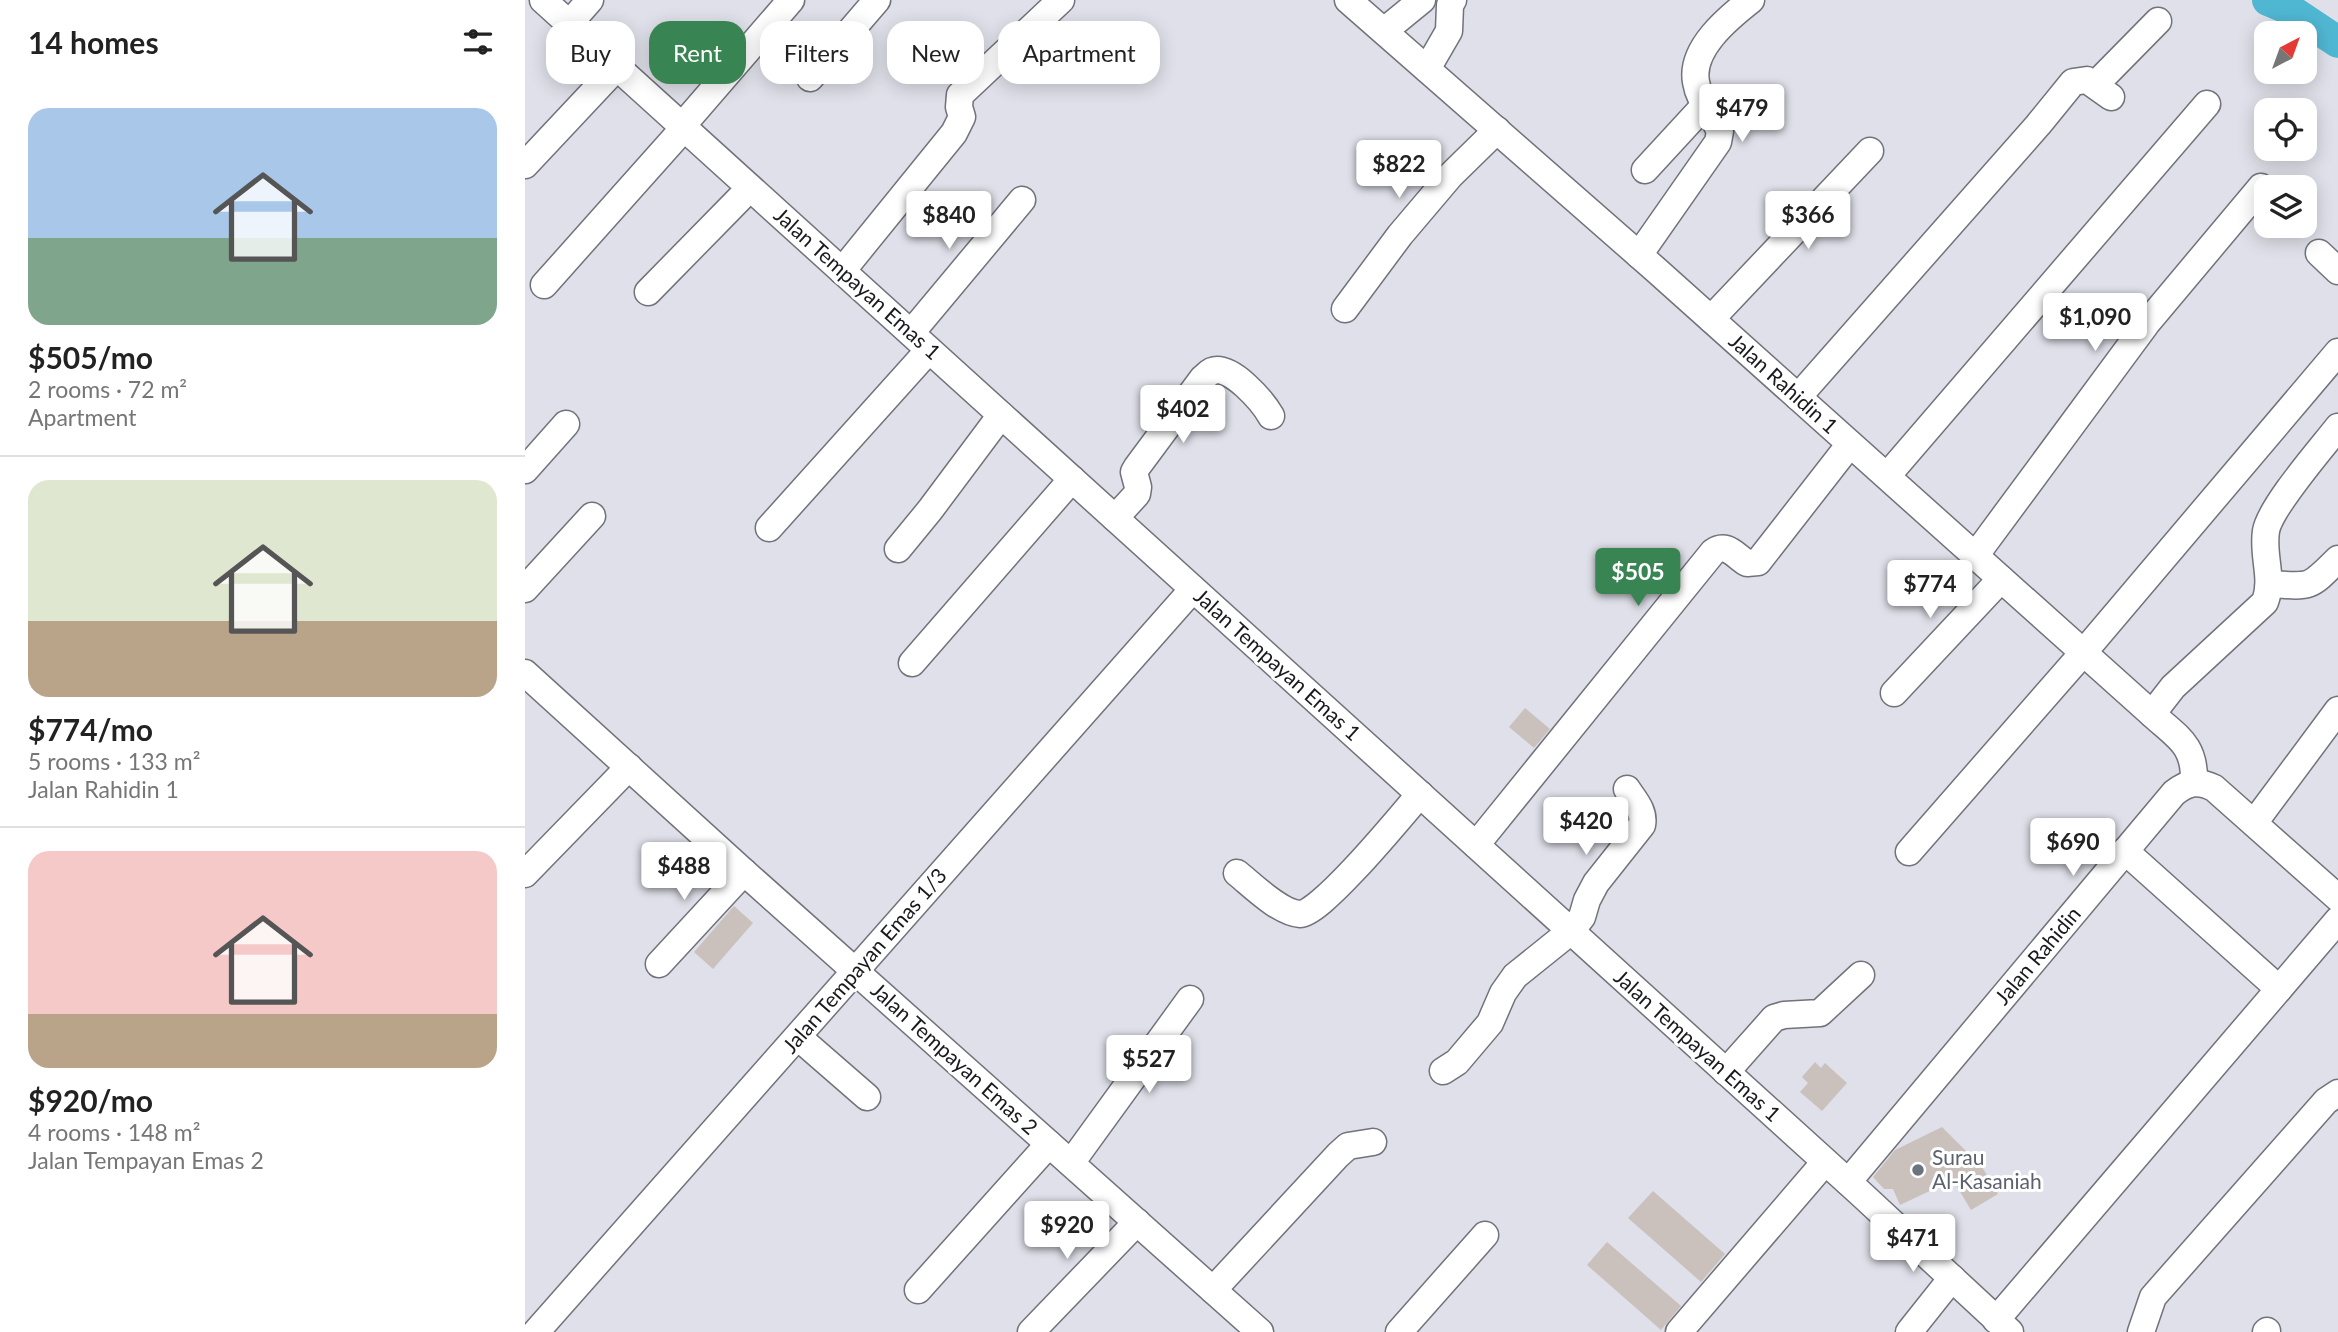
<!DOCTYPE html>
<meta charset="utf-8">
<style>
body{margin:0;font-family:Lato,sans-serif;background:#f2f2f2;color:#222;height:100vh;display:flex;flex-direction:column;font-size:26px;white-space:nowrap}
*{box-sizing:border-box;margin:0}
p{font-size:23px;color:#767676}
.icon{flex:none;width:38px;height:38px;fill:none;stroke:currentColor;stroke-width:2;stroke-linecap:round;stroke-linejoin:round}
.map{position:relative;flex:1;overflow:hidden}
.panel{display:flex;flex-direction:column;background:#fff;width:525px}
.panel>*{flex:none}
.banner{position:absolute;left:21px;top:21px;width:665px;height:63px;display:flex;gap:14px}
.needle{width:46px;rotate:41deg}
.fabs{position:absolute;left:1729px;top:21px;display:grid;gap:14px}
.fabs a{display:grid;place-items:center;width:63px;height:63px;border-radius:14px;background:#fff;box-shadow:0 4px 18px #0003;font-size:35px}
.price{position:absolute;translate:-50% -60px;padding:0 16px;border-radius:7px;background:#fff;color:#222;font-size:23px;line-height:46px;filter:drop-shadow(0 2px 4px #0008)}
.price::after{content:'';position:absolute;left:50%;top:42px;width:21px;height:16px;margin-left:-10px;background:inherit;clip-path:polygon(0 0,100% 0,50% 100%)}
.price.on{background:#388452;color:#fff}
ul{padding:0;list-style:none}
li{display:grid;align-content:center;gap:14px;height:371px;padding:0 28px}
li+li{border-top:2px solid #e0e0e0}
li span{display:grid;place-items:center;height:217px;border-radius:21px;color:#555}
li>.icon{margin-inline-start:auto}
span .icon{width:126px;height:126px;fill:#fffc;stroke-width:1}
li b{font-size:30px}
h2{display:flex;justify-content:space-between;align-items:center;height:84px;padding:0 28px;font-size:30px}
.pill{padding:0 24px;border-radius:21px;background:#fff;box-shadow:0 4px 18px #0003;font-size:24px;line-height:63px}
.pill.on{background:#388452;color:#fff}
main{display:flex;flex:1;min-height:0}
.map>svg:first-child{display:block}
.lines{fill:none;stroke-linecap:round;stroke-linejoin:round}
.river{stroke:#50b7d3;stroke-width:32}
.building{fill:#cac1bc}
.minor-casing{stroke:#71727a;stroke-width:29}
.minor{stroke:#fff;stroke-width:26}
.worship-dot{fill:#6b7280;stroke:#fff;stroke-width:2.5}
.labels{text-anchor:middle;stroke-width:6;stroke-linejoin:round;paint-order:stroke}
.street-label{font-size:21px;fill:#191a1d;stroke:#fff}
.worship-label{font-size:21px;fill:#5b616d;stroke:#fff;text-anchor:start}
</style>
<main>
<section class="panel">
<h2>14 homes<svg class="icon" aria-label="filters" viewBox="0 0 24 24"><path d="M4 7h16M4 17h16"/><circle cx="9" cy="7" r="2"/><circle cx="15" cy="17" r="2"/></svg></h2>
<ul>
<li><span style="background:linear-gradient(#a9c7e8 60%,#7fa58c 0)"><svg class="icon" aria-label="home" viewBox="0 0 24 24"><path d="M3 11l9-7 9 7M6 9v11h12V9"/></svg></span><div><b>$505/mo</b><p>2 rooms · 72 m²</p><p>Apartment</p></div></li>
<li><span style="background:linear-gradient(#dfe7d0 65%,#b9a48a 0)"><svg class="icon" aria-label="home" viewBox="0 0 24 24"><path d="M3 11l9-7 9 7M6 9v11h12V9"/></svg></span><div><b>$774/mo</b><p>5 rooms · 133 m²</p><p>Jalan Rahidin 1</p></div></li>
<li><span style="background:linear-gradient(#f6c9c9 75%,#b9a48a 0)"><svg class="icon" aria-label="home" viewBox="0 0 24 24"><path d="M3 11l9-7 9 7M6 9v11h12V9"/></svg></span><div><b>$920/mo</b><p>4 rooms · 148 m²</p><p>Jalan Tempayan Emas 2</p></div></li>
</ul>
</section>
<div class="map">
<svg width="1813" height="1332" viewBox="0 0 1813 1332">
<rect width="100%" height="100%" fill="#dfe0e9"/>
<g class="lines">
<path class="river" d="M 1743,0 L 1762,8 L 1813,42"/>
</g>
<g class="building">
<path d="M 1000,708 L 1025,729 L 1009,748 L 984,727 Z"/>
<path d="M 209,906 L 228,923 L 188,969 L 169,952 Z"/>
<path d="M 1290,1062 L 1296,1068 L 1300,1063 L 1322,1083 L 1297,1111 L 1275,1092 L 1283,1083 L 1277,1077 Z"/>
<path d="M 1417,1127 L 1457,1167 L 1473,1194 L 1446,1210 L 1428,1180 L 1375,1205 L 1368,1189 L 1359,1189 L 1348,1177 L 1370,1150 Z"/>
<path d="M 1128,1191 L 1200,1254 L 1176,1282 L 1103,1218 Z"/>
<path d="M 1082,1242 L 1156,1306 L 1136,1330 L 1062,1265 Z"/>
</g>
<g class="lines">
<g class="minor-casing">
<g id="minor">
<path d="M 18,0 L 1334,1192 L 1485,1332"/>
<path d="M 823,0 L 1130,269 L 1627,714 C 1653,738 1670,744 1669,782"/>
<path d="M 44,24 L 65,0"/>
<path d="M 859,31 L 897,0"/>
<path d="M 902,69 L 924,31 L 925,5 L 928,0"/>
<path d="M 285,78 L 352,0"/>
<path d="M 1571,84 L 1633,21"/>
<path d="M 157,126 L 266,0"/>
<path d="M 0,165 L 92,67"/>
<path d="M 1120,170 L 1179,106"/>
<path d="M 1794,253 L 1813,271"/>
<path d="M 1114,255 L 1193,142 L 1195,131 C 1187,114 1174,101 1171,82 C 1165,49 1203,18 1226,0"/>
<path d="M 317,271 L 429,133 L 437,117 L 434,107 L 435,95 L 536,0"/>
<path d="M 19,285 L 159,128"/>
<path d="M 123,292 L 225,188"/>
<path d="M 820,309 L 875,235 L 925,176 L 972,130"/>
<path d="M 1186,319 L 1345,151"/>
<path d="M 386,333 L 497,200"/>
<path d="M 1273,397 L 1513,125 L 1548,82 L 1562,80 L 1586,97"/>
<path d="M 0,470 L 41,424"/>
<path d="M 1362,476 L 1682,104"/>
<path d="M 590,518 L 612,494 L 613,487 L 609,472 L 612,467 L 678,378 C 681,376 683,373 687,371 C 706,364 738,402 746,416"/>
<path d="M 244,528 L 404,350"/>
<path d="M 373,549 L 405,510 L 476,415"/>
<path d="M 1450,556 L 1622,323 L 1736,187"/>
<path d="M 1745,584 C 1787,587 1784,588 1813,559"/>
<path d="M 0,589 L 67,516"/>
<path d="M 387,663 L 547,479"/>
<path d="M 0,673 L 219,872 L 735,1332"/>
<path d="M 1369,693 L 1476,579"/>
<path d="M 1627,714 L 1648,687 L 1740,602 C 1749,578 1737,556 1741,531 C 1745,507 1796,449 1813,427"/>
<path d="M 1729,823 L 1813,710"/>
<path d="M 951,845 L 1188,552 C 1202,542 1210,556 1222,563 L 1233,562 L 1325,444"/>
<path d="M 1600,851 L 1754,989"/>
<path d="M 1384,852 L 1558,653 L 1813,352"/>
<path d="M 712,873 C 727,885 755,913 775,914 C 796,914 877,815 895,794"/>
<path d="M 0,874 L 104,767"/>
<path d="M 134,964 L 219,872"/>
<path d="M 273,1037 L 342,1097"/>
<path d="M 918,1071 L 932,1062 L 965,1023 L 978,993 L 990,976 L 1046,931 L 1057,917 L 1062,900 L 1071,883 L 1117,825 C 1120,811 1109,800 1102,789"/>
<path d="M 1201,1072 L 1249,1018 L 1259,1015 L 1295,1013 L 1336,975"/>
<path d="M 546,1163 L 665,999"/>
<path d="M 1323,1182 L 1649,793 C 1663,782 1673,780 1689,788 L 1813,898"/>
<path d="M 393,1290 L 524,1144"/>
<path d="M 688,1290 L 813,1155 L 823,1146 L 848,1142"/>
<path d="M 1471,1320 L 1813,920"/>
<path d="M 11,1332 L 668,589"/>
<path d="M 506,1332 L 612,1222"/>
<path d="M 874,1332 L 960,1235"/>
<path d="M 1154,1332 L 1300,1162"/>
<path d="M 1384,1332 L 1427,1278"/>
<path d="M 1616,1332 L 1628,1297 L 1801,1101 L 1813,1093"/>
<path d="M 1741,1332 L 1742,1331"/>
</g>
</g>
<use href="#minor" class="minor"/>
</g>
<circle class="worship-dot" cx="1393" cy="1170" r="7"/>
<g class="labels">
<g class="street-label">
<text transform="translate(332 284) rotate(42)" y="7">Jalan Tempayan Emas 1</text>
<text transform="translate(1258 384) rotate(42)" y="7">Jalan Rahidin 1</text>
<text transform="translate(752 665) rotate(42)" y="7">Jalan Tempayan Emas 1</text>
<text transform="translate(1513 956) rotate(-50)" y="7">Jalan Rahidin</text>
<text transform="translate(340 961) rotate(-49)" y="7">Jalan Tempayan Emas 1/3</text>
<text transform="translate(1172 1046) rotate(42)" y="7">Jalan Tempayan Emas 1</text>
<text transform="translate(429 1059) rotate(42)" y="7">Jalan Tempayan Emas 2</text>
</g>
<g class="worship-label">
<text x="1407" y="1165">Surau<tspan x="1407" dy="24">Al-Kasaniah</tspan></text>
</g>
</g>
</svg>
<div class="fabs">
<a><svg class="needle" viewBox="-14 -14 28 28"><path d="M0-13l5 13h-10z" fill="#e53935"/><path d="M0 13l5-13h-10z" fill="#767676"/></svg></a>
<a><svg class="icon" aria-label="locate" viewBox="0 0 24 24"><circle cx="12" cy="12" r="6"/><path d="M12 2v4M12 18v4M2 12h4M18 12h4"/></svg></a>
<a><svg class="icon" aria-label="layers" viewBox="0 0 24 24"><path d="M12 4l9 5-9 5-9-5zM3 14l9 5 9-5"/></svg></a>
</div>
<b class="price" style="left:1217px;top:144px">$479</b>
<b class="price" style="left:874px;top:200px">$822</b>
<b class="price" style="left:424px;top:251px">$840</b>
<b class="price" style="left:1283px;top:251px">$366</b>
<b class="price" style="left:1570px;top:353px">$1,090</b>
<b class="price" style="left:658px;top:445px">$402</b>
<b class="price on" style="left:1113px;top:608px">$505</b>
<b class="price" style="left:1405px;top:620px">$774</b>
<b class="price" style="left:1061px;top:857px">$420</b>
<b class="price" style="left:1548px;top:878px">$690</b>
<b class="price" style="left:159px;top:902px">$488</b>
<b class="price" style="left:624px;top:1095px">$527</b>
<b class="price" style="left:542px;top:1261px">$920</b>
<b class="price" style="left:1388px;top:1274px">$471</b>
<div class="banner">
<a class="pill">Buy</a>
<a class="pill on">Rent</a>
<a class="pill">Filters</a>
<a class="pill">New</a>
<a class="pill">Apartment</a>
</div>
</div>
</main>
